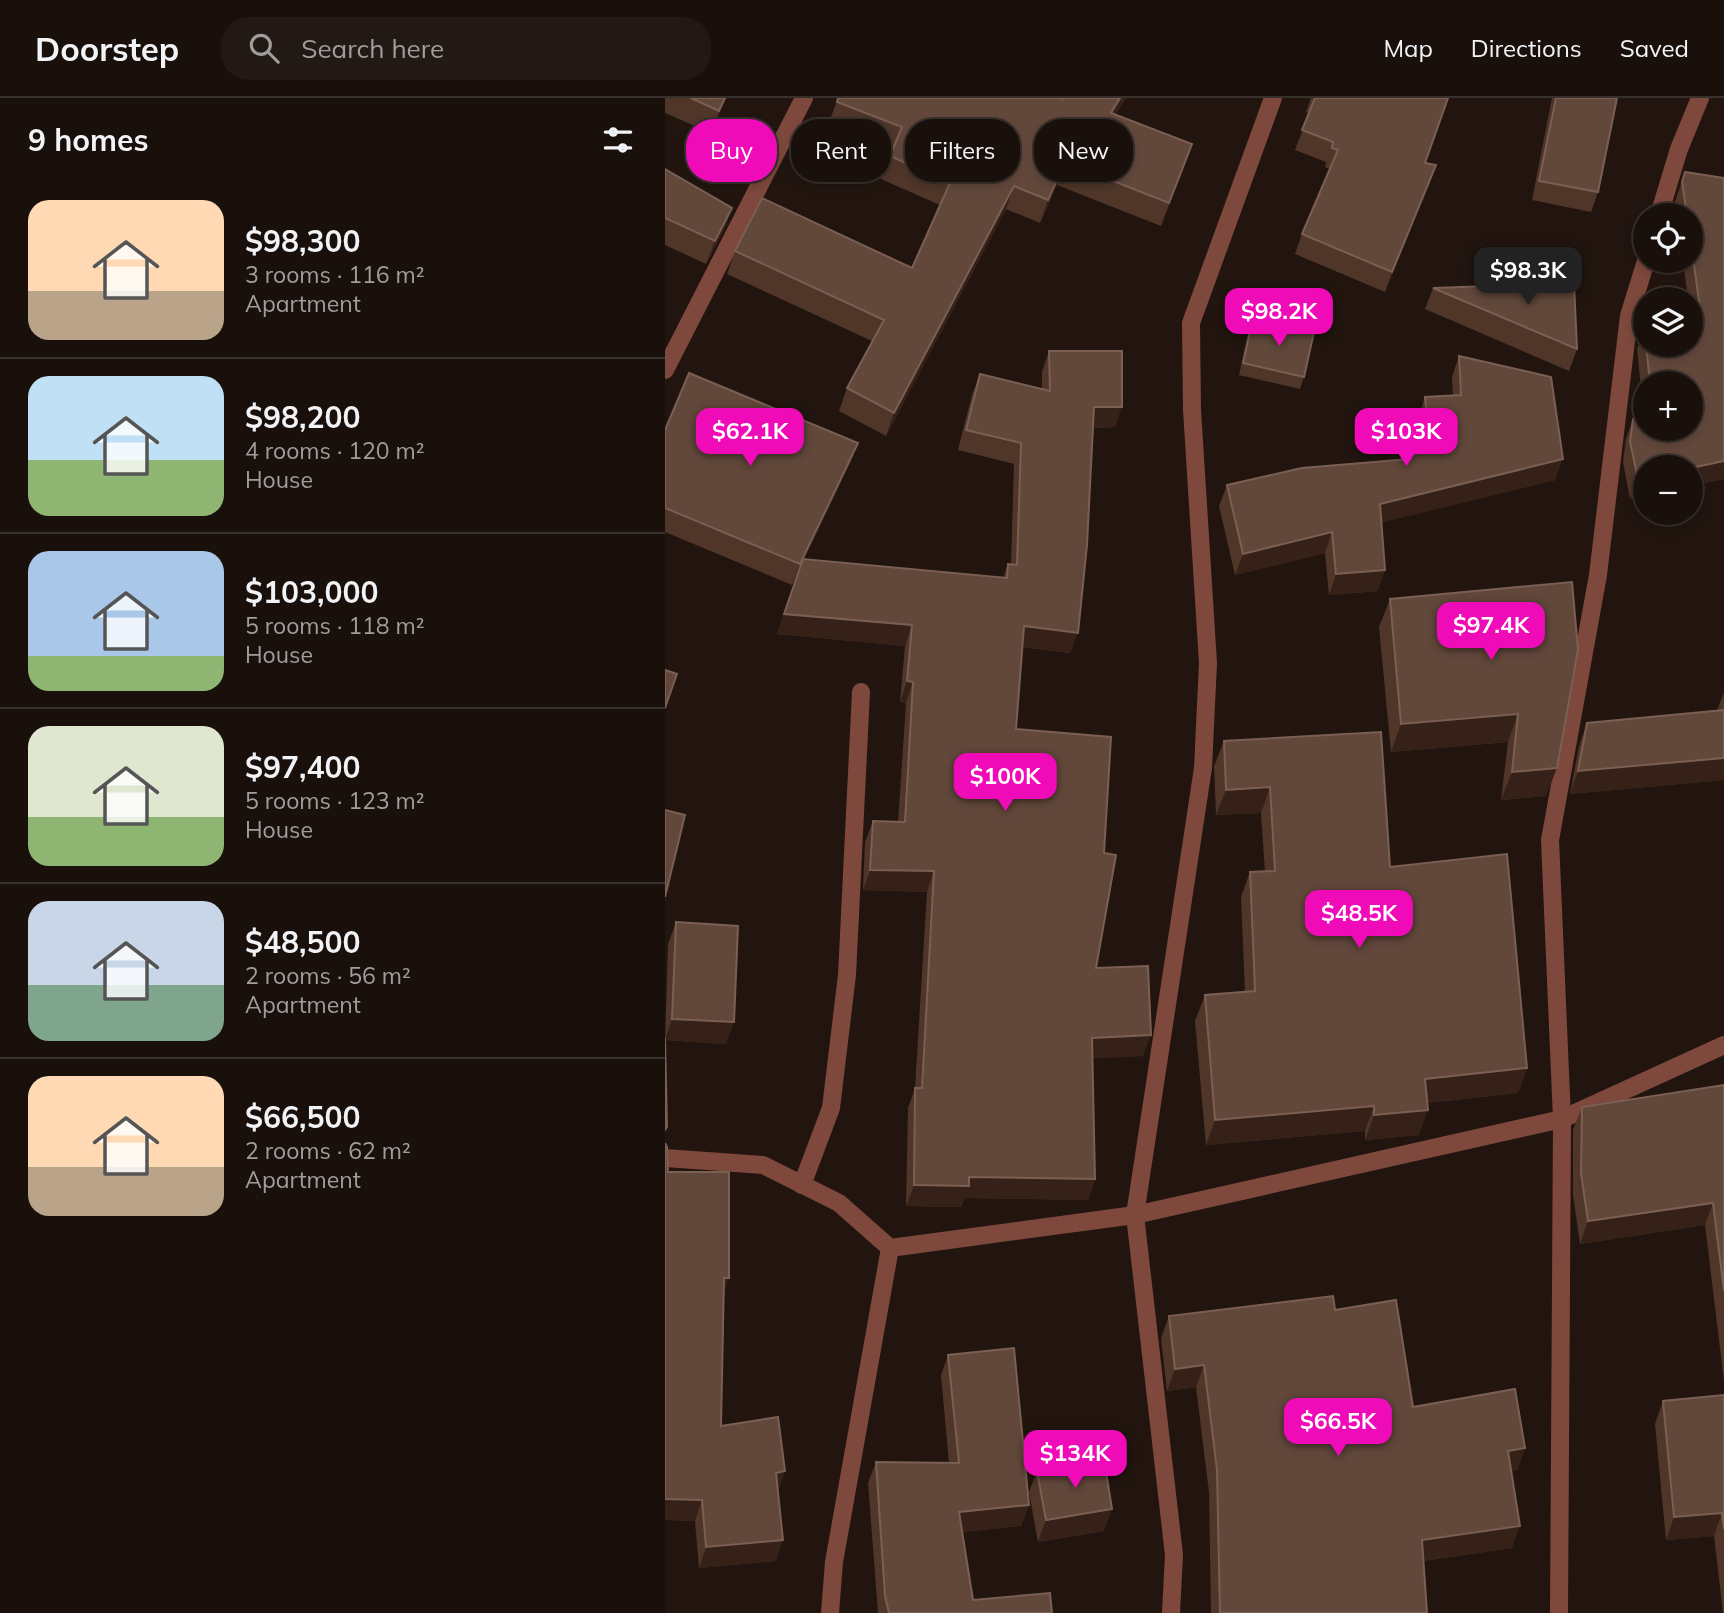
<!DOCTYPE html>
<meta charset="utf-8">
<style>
body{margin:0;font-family:Mulish,sans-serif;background:#231914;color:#f1f3f6;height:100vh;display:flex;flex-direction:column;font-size:26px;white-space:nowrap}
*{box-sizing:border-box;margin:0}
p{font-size:23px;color:#9f9d9d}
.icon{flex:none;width:38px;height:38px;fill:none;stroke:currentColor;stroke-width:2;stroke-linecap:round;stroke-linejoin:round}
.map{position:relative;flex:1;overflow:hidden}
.drawer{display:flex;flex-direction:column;background:#1a100b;width:665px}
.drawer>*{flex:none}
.top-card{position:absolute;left:21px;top:21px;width:665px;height:63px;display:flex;gap:14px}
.controls{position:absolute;left:968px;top:105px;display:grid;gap:14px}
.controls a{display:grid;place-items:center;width:70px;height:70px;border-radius:50%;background:#1a100b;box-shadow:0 4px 10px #0003,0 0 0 2px #38302c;font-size:35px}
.price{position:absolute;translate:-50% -60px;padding:0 16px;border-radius:14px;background:#ef0bb8;color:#fff;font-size:23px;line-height:46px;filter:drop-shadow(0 2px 4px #0008)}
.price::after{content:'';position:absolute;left:50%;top:42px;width:21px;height:16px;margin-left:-10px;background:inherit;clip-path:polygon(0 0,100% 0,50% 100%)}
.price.selected{background:#222;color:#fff}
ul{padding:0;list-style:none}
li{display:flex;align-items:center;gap:21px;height:175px;padding:0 28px}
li+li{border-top:2px solid #38302c}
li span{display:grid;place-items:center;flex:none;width:196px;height:140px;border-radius:21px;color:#555}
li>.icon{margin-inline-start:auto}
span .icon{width:84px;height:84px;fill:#fffc;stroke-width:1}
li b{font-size:30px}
h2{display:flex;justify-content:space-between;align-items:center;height:84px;padding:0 28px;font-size:30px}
.chip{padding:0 24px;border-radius:28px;background:#1a100b;box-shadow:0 4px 10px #0003,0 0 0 2px #38302c;font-size:24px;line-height:63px}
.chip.selected{background:#ef0bb8;color:#fff}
header{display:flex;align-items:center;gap:42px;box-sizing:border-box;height:98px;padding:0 35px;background:#1a100b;border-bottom:2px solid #38302c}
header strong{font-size:33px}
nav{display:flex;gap:38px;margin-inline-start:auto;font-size:24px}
.search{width:490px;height:63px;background:#231914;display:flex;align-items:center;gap:18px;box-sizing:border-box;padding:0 24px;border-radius:28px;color:#9f9d9d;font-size:26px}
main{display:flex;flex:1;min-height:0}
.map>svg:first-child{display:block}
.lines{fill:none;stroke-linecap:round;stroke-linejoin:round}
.minor{stroke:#7e483c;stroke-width:18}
.wall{fill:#4f3629;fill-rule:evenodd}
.shaded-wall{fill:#352117}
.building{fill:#62483b;stroke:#7a5f52;stroke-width:2}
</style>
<header>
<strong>Doorstep</strong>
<div class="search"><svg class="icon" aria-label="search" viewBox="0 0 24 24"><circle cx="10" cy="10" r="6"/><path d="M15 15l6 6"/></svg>Search here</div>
<nav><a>Map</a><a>Directions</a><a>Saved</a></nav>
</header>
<main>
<section class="drawer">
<h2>9 homes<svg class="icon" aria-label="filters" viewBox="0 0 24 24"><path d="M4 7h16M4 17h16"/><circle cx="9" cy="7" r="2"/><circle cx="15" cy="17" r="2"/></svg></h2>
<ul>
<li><span style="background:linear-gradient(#ffd9b3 65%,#b9a48a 0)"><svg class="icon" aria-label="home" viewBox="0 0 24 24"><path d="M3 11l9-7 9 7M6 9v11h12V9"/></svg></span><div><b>$98,300</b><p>3 rooms · 116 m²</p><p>Apartment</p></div></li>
<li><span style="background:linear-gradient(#bfe0f5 60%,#8fb573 0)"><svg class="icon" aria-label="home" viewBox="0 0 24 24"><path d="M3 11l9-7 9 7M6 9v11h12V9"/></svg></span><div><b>$98,200</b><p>4 rooms · 120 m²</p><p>House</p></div></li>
<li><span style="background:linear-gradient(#a9c7e8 75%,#8fb573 0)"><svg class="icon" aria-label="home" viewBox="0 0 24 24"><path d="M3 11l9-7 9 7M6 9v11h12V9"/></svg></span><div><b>$103,000</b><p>5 rooms · 118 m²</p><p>House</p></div></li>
<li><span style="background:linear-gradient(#dfe7d0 65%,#8fb573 0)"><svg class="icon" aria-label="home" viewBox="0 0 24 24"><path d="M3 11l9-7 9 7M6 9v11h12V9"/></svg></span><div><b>$97,400</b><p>5 rooms · 123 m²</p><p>House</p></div></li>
<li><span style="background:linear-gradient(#c9d6e8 60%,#7fa58c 0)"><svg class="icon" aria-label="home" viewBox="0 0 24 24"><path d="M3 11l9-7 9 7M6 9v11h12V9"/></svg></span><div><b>$48,500</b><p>2 rooms · 56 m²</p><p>Apartment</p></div></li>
<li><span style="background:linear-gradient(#ffd9b3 65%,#b9a48a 0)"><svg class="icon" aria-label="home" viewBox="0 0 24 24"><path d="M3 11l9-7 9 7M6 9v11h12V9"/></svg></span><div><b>$66,500</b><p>2 rooms · 62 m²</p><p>Apartment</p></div></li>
</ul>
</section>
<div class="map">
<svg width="1059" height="1515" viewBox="0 0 1059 1515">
<rect width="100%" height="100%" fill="#22150f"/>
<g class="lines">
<g class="minor">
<path d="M 994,117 L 1014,51 L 1035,0"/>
<path d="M 0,272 L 139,0"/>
<path d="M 0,1060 L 98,1067 L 174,1105 L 225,1150 L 470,1117 L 897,1021 L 1059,947"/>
<path d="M 137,1087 L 166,1010 L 182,877 L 196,594"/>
<path d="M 165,1515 L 169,1464 L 225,1150"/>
<path d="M 506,1515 L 509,1457 L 470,1117 L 538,670 L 543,565 L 527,312 L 526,225 L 608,0"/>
<path d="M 894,1515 L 897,1021 L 885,742 L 933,477 L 964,218 L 981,163"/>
</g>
</g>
<g class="wall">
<path d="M 0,0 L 61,0 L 46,35 L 0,15 Z"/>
<path d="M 173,0 L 397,1 L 398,0 L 461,0 L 450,17 L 527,46 L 496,128 L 392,87 L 375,125 L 341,111 L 221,338 L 174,313 L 182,290 L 207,243 L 62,176 L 70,153 L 247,170 L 275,107 L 216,81 L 228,51 L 163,27 Z"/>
<path d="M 646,0 L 783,0 L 760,65 L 771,67 L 720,194 L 630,156 L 637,136 L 665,71 L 660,69 L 661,64 L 630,52 L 644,15 L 641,14 Z"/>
<path d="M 887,0 L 952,0 L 933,94 L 926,114 L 867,102 Z"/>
<path d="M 0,71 L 67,110 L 58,133 L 41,166 L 0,147 Z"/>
<path d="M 1020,74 L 1059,80 L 1059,381 L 1026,388 L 1026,369 L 980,369 L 980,398 L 965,401 L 958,364 L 961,341 L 968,321 L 979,319 L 972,251 L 979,231 L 980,231 L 980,247 L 1026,247 L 1026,226 L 1027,226 L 1026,201 L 1023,201 L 1018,163 L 1026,163 L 1026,117 L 1012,117 L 1010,104 ZM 980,285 L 1026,285 L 1026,331 L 980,331 Z"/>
<path d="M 768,190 L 912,251 L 904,273 L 760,211 Z"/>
<path d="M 588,220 L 639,279 L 635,291 L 574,277 L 584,231 Z"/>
<path d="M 384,253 L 450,329 L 428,330 L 405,555 L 357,549 L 351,631 L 431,870 L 478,958 L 428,960 L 430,1081 L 423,1102 L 300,1100 L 296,1109 L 241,1108 L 243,1010 L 250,990 L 262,794 L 198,792 L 200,744 L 208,723 L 233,724 L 241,605 L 235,604 L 240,548 L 112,536 L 136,468 L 127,487 L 0,434 L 0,332 L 193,345 L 185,365 L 139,461 L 338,480 L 343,466 L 346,466 L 349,366 L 293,352 L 307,297 L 315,276 L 377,291 L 377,274 Z"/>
<path d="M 794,258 L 890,382 L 717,424 L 713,493 L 664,497 L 660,455 L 570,477 L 554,408 L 562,387 L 735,362 L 742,345 L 755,342 L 753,320 L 760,299 L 788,297 L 787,279 Z"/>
<path d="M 907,484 L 881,698 L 836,702 L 843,644 L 726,654 L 714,529 L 725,501 Z"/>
<path d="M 1059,594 L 1059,682 L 905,696 L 914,648 L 922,625 L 1052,613 Z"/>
<path d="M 559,643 L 725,769 L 862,970 L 853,995 L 762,1005 L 754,1037 L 700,1042 L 700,1033 L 541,1047 L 530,923 L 540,897 L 580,894 L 576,799 L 585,774 L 600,774 L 596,715 L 551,717 L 549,668 Z"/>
<path d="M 11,824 L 61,946 L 0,942 L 3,846 Z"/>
<path d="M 1059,987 L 1059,1283 L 1040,1127 L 915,1146 L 908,1097 L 908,1032 L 917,1009 Z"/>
<path d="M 0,1045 L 3,1074 L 59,1195 L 56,1328 L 113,1394 L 111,1463 L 34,1470 L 30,1423 L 0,1422 Z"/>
<path d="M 670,1212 L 748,1309 L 860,1350 L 852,1372 L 847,1373 L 847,1450 L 758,1463 L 762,1515 L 546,1515 L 544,1394 L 531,1289 L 502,1293 L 496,1240 L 504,1218 Z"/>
<path d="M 283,1257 L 364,1407 L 356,1428 L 297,1434 L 308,1502 L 387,1515 L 213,1515 L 203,1385 L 211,1364 L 284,1365 L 276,1277 Z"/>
<path d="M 1059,1297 L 1059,1515 L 1058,1515 L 1049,1438 L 1001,1442 L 990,1326 L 998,1303 Z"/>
<path d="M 372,1373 L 439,1433 L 373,1444 L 364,1394 Z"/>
</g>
<g class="shaded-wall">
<path d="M 60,0 L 61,0 L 46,35 L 54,13 Z"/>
<path d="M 455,0 L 461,0 L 437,38 L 446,15 Z"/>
<path d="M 400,64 L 392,87 L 375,125 L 383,102 Z"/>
<path d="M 771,67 L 764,87 L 720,194 L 727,174 Z"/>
<path d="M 349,88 L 341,111 L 221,338 L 229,315 Z"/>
<path d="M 67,110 L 58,133 L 41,166 L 50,143 Z"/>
<path d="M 429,309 L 457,309 L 450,329 L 421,330 Z"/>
<path d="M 193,345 L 185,365 L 127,487 L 135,466 Z"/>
<path d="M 898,361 L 890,382 L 707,427 L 715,406 Z"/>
<path d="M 1059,363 L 1059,381 L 1026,388 L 1026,370 Z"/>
<path d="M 980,380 L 980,398 L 965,401 L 973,381 Z"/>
<path d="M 667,434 L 660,455 L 570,477 L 578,456 Z"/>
<path d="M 720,472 L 713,493 L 664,497 L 671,476 Z"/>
<path d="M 119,516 L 247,527 L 240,548 L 112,536 Z"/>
<path d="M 359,528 L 413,535 L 405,555 L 352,548 Z"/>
<path d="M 242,583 L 248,584 L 241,605 L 235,604 Z"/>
<path d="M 853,616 L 843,644 L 726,654 L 736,626 Z"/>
<path d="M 1059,660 L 1059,682 L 905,696 L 913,673 Z"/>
<path d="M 892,670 L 881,698 L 836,702 L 847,674 Z"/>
<path d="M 605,689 L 596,715 L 551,717 L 561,692 Z"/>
<path d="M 205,772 L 269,773 L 262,794 L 198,792 Z"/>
<path d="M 7,921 L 69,924 L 61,946 L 0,942 Z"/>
<path d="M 486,937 L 478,958 L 420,961 L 427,940 Z"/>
<path d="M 862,970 L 853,995 L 751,1006 L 760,981 Z"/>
<path d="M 709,1008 L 700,1033 L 541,1047 L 550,1022 Z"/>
<path d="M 763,1012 L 754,1037 L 700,1042 L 709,1017 Z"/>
<path d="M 304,1079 L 430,1081 L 423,1102 L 300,1100 L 296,1109 L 241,1108 L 249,1087 Z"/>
<path d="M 1048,1105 L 1040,1127 L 915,1146 L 923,1123 Z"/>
<path d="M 59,1180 L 64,1180 L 57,1201 Z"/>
<path d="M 539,1267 L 531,1289 L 502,1293 L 510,1271 Z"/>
<path d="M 860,1350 L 852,1372 L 835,1375 L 843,1353 Z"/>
<path d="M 120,1373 L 113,1394 L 111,1375 Z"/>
<path d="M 0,1401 L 37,1402 L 30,1423 L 0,1422 Z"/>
<path d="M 364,1407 L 356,1428 L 286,1435 L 294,1414 Z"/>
<path d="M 447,1411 L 439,1433 L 373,1444 L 381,1422 Z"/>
<path d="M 1057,1415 L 1049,1438 L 1001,1442 L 1009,1419 Z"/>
<path d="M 855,1428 L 847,1450 L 749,1464 L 757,1442 Z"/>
<path d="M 118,1442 L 111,1463 L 34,1470 L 41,1449 Z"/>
</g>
<g class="building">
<path d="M 26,0 L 60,0 L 54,13 Z"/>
<path d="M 173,0 L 395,0 L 397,1 L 398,0 L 455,0 L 446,15 L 527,46 L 504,105 L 400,64 L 383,102 L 349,88 L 229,315 L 182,290 L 219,222 L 70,153 L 97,100 L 247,170 L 285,85 L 225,58 L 237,29 L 172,4 Z"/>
<path d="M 650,0 L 783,0 L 760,65 L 771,67 L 727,174 L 637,136 L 673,52 L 667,50 L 668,44 L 637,32 Z"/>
<path d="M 891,0 L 952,0 L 933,94 L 874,83 Z"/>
<path d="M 0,71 L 67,110 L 50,143 L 0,120 Z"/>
<path d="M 1020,74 L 1059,80 L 1059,363 L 1026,370 L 980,369 L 980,380 L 973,381 L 965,344 L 968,321 L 980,319 L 980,331 L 1026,331 L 1026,285 L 985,285 L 981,247 L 1026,247 L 1026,226 L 1037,225 L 1026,145 L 1026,117 L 1022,117 L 1017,84 Z"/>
<path d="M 909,185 L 912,251 L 768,190 Z"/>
<path d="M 588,220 L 649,234 L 639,279 L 578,265 Z"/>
<path d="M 384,253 L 457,253 L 457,309 L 429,309 L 422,447 L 413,535 L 359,528 L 351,631 L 446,639 L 439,755 L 451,757 L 431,870 L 483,868 L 486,937 L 427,940 L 430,1081 L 304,1079 L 304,1088 L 249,1087 L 250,990 L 257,990 L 269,773 L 205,772 L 208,723 L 240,724 L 248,584 L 242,583 L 247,527 L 119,516 L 138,461 L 342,480 L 343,466 L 352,467 L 356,345 L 301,332 L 315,276 L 385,293 Z"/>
<path d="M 794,258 L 886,279 L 898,361 L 715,406 L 720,472 L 671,476 L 667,434 L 578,456 L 562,387 L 637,370 L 745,361 L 742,345 L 764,340 L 760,299 L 796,297 Z"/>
<path d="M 24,275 L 193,345 L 135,466 L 0,410 L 0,332 Z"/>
<path d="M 907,484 L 913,552 L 892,670 L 847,674 L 853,616 L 736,626 L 725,501 Z"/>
<path d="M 0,572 L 12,576 L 0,610 Z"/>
<path d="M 1059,612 L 1059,660 L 913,673 L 922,625 Z"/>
<path d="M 716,634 L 725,769 L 842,756 L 862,970 L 760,981 L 763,1012 L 709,1017 L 709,1008 L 550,1022 L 540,897 L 590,893 L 585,774 L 610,773 L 605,689 L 561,692 L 559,643 Z"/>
<path d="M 0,712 L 20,717 L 0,799 Z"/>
<path d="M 11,824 L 73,828 L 69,924 L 7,921 Z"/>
<path d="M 0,940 L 2,1029 L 0,1032 Z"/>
<path d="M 1059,987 L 1059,1193 L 1048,1105 L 923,1123 L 916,1075 L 917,1009 Z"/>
<path d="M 0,1045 L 2,1049 L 3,1074 L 64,1074 L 64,1180 L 59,1180 L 56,1328 L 113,1319 L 120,1373 L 111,1375 L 118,1442 L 41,1449 L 37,1402 L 0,1401 Z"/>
<path d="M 668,1198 L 670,1212 L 731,1202 L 748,1309 L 850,1291 L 860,1350 L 843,1353 L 855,1428 L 757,1442 L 762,1515 L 555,1515 L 552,1372 L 539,1267 L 510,1271 L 504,1218 Z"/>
<path d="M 349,1250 L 364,1407 L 294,1414 L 308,1502 L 385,1495 L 387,1515 L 224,1515 L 220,1498 L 211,1364 L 294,1365 L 283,1257 Z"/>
<path d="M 1059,1297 L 1059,1431 L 1057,1415 L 1009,1419 L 998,1303 Z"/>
<path d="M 439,1361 L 447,1411 L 381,1422 L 372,1373 Z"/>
</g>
</svg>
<div class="controls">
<a><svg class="icon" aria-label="locate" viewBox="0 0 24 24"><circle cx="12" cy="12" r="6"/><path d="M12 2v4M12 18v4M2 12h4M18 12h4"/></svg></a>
<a><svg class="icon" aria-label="layers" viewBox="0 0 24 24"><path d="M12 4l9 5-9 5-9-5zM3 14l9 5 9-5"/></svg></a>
<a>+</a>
<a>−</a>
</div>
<b class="price selected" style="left:863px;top:209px">$98.3K</b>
<b class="price" style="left:614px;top:250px">$98.2K</b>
<b class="price" style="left:85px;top:370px">$62.1K</b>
<b class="price" style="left:741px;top:370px">$103K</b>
<b class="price" style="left:826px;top:564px">$97.4K</b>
<b class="price" style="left:340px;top:715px">$100K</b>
<b class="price" style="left:694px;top:852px">$48.5K</b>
<b class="price" style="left:673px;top:1360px">$66.5K</b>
<b class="price" style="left:410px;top:1392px">$134K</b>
<div class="top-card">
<a class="chip selected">Buy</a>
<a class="chip">Rent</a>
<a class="chip">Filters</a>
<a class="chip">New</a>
</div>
</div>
</main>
